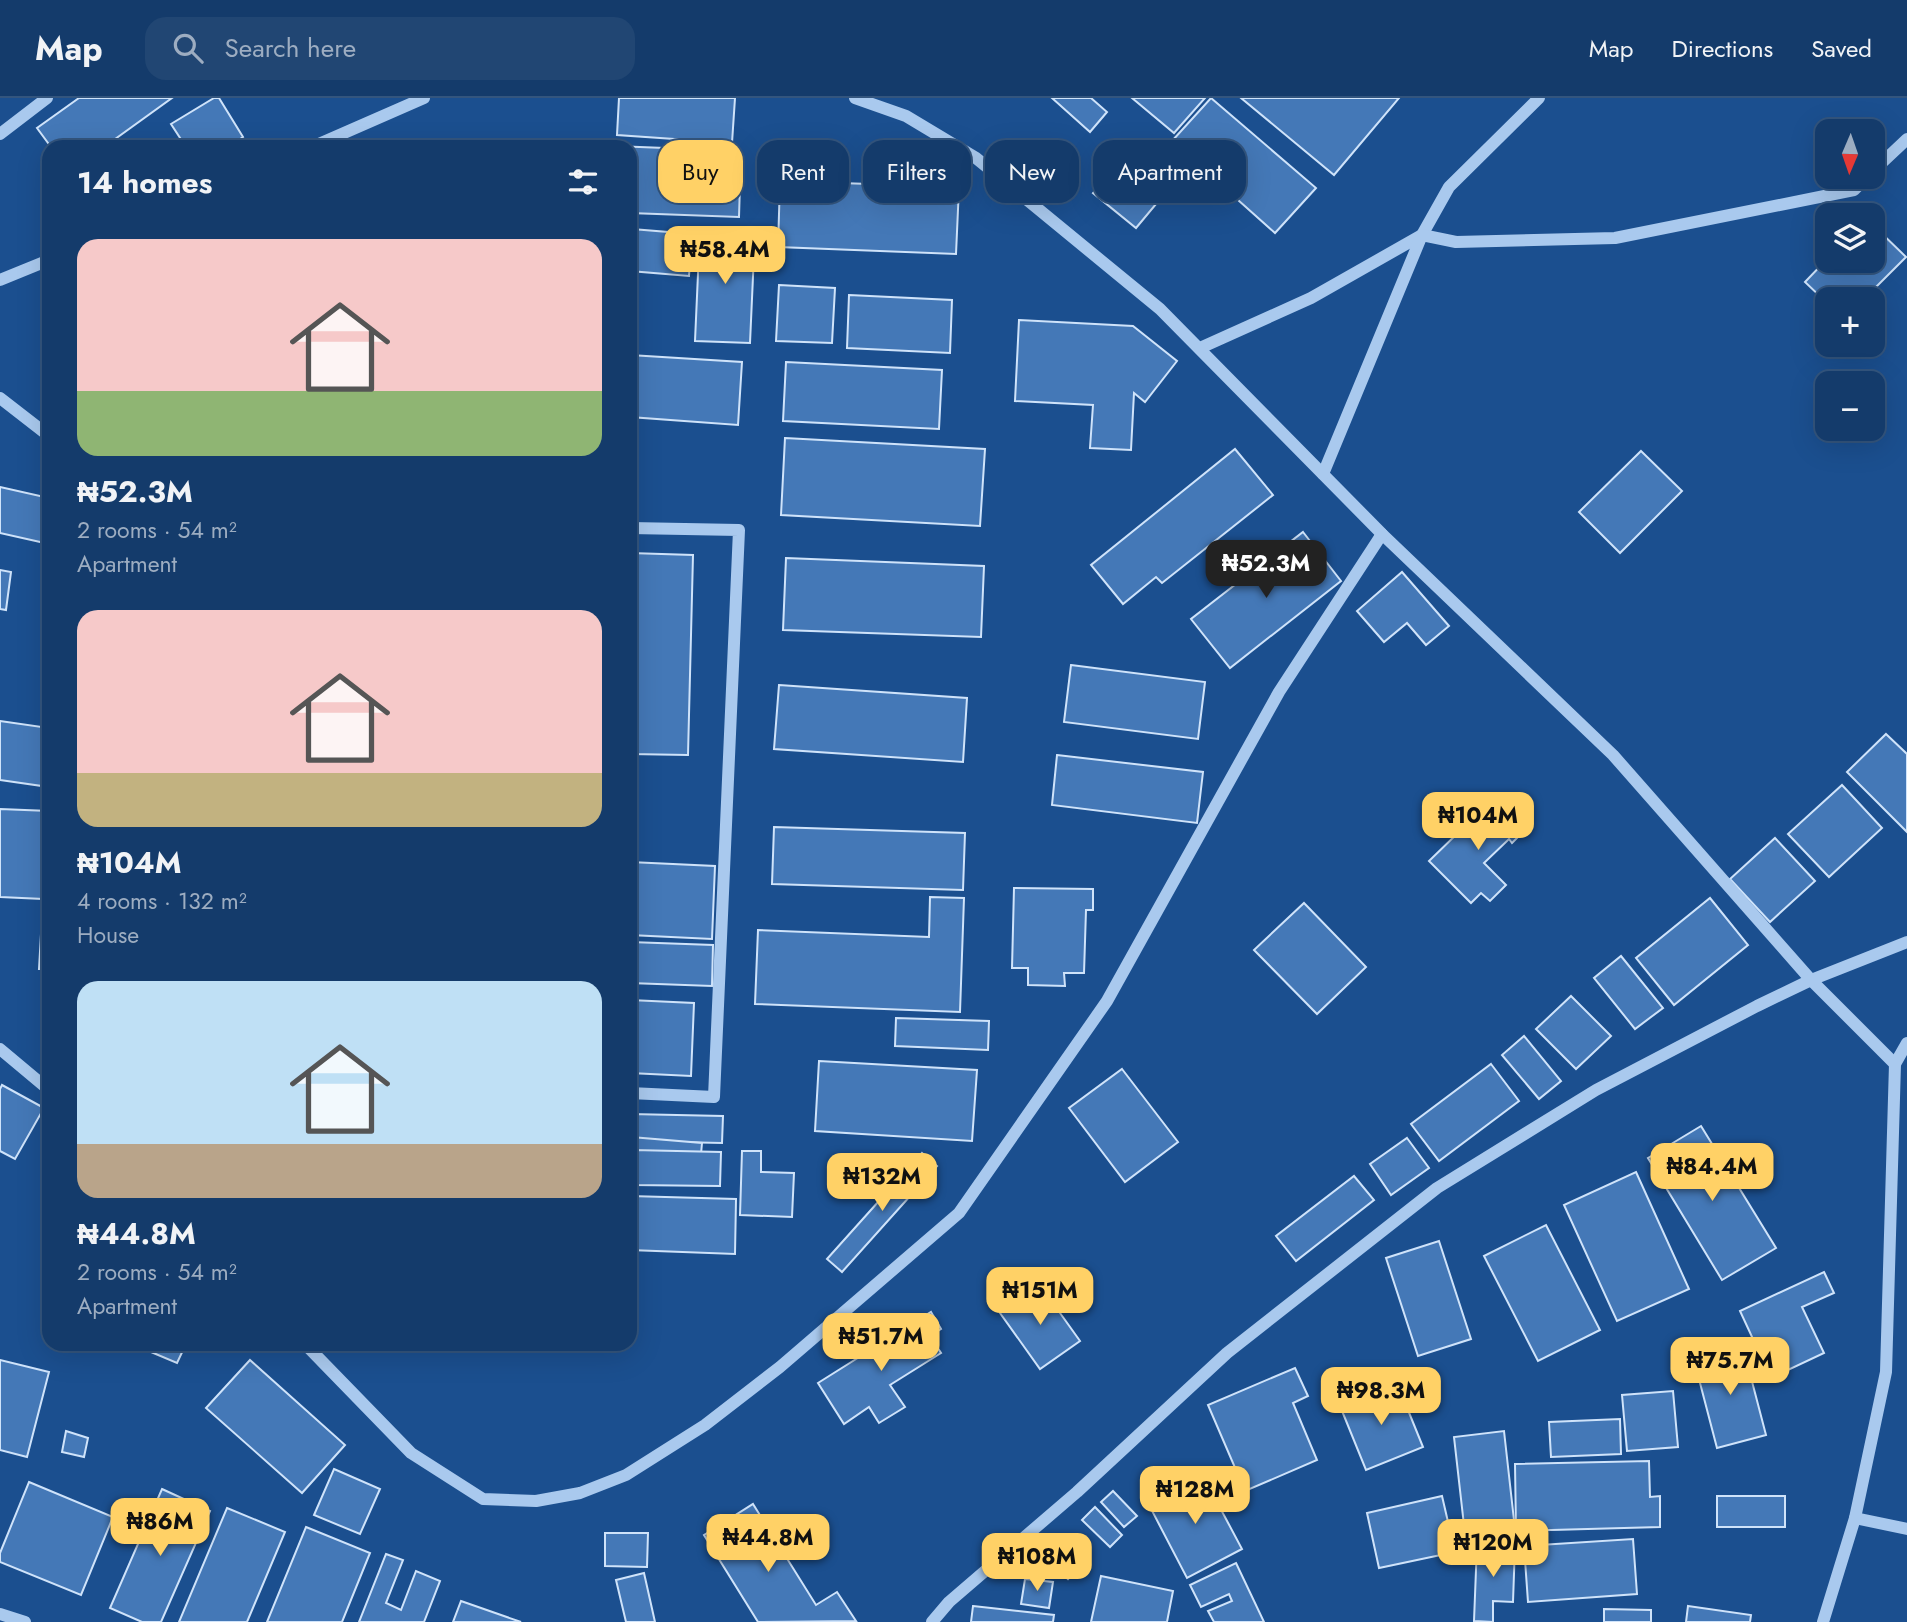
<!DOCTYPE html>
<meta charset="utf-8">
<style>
body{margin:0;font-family:Jost,sans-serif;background:#214673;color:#f1f3f6;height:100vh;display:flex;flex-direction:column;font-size:26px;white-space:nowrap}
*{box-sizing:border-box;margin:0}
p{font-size:23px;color:#9dadc1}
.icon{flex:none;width:38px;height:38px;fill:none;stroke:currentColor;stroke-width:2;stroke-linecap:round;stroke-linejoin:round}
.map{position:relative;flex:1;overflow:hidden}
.drawer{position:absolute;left:42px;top:42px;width:595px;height:1211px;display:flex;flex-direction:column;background:#143b6b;border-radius:21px;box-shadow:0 7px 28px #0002,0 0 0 2px #33557e}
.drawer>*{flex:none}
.hud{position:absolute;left:658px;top:42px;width:665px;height:63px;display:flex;gap:14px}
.needle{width:46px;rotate:182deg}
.tools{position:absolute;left:1815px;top:21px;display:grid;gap:14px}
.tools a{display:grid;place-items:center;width:70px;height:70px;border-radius:14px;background:#143b6b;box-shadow:0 7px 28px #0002,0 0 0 2px #33557e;font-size:35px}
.price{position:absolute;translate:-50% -60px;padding:0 16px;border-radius:14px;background:#ffd166;color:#111;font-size:23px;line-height:46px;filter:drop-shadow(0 2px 4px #0008)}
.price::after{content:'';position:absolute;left:50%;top:42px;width:21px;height:16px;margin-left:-10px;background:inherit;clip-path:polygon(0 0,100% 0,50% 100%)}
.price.selected{background:#222;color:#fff}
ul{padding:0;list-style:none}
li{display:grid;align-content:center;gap:14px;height:371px;padding:0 35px}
li span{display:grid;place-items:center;height:217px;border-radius:21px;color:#555}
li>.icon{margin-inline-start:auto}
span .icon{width:126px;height:126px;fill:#fffc;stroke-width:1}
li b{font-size:30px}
h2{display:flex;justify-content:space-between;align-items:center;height:84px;padding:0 35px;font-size:30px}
.chip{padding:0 24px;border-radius:21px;background:#143b6b;box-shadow:0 7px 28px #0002,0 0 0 2px #33557e;font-size:24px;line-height:63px}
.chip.selected{background:#ffd166;color:#111}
header{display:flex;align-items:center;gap:42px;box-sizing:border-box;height:98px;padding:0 35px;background:#143b6b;border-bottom:2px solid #33557e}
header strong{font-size:33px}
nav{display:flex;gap:38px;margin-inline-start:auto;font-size:24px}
.search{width:490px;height:63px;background:#214673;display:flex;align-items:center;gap:18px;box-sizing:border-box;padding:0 24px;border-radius:21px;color:#9dadc1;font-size:26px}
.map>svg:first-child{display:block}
.building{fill:#4478b7;stroke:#cfe3fa;stroke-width:2}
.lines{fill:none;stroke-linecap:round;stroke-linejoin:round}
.minor{stroke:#a9c9ee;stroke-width:12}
</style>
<header>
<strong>Map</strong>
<div class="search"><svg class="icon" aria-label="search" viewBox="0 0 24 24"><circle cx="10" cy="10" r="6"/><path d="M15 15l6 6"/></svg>Search here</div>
<nav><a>Map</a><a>Directions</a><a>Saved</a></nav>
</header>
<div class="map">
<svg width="1907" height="1524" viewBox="0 0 1907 1524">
<rect width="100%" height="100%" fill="#1b4f8f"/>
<g class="building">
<path d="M 79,0 L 172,0 L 104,49 L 51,49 L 37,30 Z"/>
<path d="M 214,0 L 219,0 L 243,39 L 228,49 L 186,49 L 171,26 Z"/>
<path d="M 619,0 L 735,0 L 732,45 L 617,37 Z"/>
<path d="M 1052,0 L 1091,0 L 1107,14 L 1090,34 Z"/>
<path d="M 1132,0 L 1205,0 L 1174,35 Z"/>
<path d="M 1211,0 L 1316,90 L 1275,135 L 1172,43 Z"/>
<path d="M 1241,0 L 1399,0 L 1334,77 Z"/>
<path d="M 563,46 L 741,53 L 739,119 L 630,115 L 630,49 L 563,49 Z"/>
<path d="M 1130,52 L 1172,87 L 1136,130 L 1093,95 Z"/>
<path d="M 780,83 L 959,89 L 956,156 L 778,149 Z"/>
<path d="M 1872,126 L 1906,159 L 1864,201 L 1827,201 L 1827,205 L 1805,184 L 1827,161 L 1872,163 Z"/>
<path d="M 632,131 L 692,136 L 689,178 L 630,173 Z"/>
<path d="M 700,131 L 755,134 L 750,245 L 695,243 Z"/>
<path d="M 779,187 L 835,190 L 832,245 L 776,243 Z"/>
<path d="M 849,197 L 952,202 L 950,255 L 847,250 Z"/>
<path d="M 1019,222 L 1133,228 L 1177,263 L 1145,304 L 1134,295 L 1131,352 L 1090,350 L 1093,307 L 1015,303 Z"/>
<path d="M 630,257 L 742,264 L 738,327 L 630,319 Z"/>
<path d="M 786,264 L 942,272 L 939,331 L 783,323 Z"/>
<path d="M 785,340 L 985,351 L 980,428 L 781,417 Z"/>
<path d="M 1235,351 L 1273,397 L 1162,485 L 1156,479 L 1123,506 L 1091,467 Z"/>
<path d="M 1641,353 L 1682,393 L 1620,455 L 1579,414 Z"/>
<path d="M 0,389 L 49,400 L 49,446 L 0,435 Z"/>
<path d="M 1303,434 L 1341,483 L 1230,570 L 1191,521 Z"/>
<path d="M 630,455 L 693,457 L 688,657 L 630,656 Z"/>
<path d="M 786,460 L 984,468 L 981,539 L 783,532 Z"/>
<path d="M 0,472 L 11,474 L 6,512 L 0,511 Z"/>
<path d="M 1402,474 L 1449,528 L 1426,547 L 1407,525 L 1384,544 L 1357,513 Z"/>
<path d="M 1071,567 L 1205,584 L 1198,641 L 1064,624 Z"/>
<path d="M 779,587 L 967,600 L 963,664 L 774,651 Z"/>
<path d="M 0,623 L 49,630 L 49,689 L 0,682 Z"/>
<path d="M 1886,636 L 1907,656 L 1907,734 L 1847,674 Z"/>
<path d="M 1057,657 L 1203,674 L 1197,725 L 1052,707 Z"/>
<path d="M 1842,687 L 1882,730 L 1829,779 L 1788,736 Z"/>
<path d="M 1494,700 L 1525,732 L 1512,745 L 1509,741 L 1484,765 L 1506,787 L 1490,803 L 1481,795 L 1471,805 L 1429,763 Z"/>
<path d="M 0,711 L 49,713 L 49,871 L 39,871 L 43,801 L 0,799 Z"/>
<path d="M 774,729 L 965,735 L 963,792 L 772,786 Z"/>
<path d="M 1775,740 L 1815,783 L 1770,824 L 1730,781 Z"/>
<path d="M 630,764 L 715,768 L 712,841 L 630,837 Z"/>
<path d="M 1014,790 L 1093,791 L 1093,812 L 1086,812 L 1084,875 L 1064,875 L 1065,888 L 1028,887 L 1028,870 L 1012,870 Z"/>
<path d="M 930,799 L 964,800 L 960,914 L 755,906 L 758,832 L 929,839 Z"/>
<path d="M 1710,800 L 1748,847 L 1674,907 L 1636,860 Z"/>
<path d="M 1304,805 L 1366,869 L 1317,916 L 1254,852 Z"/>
<path d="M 630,844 L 713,847 L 712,888 L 630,885 Z"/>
<path d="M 1621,858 L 1663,910 L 1635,931 L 1594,880 Z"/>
<path d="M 1571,898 L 1611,938 L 1576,971 L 1536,931 Z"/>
<path d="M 630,902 L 694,905 L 691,978 L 630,975 Z"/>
<path d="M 896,920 L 989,923 L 988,952 L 895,948 Z"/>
<path d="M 1524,938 L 1561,983 L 1539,1001 L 1502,957 Z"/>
<path d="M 819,963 L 977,972 L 972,1043 L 815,1033 Z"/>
<path d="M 1491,966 L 1519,1003 L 1439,1063 L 1411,1026 Z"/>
<path d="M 1122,971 L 1178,1044 L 1125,1084 L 1069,1010 Z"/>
<path d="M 2,987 L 44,1010 L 15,1061 L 0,1053 L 0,991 Z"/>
<path d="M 630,1016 L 723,1018 L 722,1045 L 630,1043 Z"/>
<path d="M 1701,1028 L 1776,1150 L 1722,1182 L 1648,1060 Z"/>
<path d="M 631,1039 L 702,1045 L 699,1078 L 630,1073 Z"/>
<path d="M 1407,1040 L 1429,1070 L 1391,1097 L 1370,1066 Z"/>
<path d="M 633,1052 L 721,1054 L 720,1088 L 632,1087 Z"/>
<path d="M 742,1053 L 761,1053 L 761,1074 L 794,1075 L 792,1119 L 740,1117 Z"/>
<path d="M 922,1055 L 937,1068 L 842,1174 L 827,1161 Z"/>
<path d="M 1636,1074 L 1689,1191 L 1617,1223 L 1564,1107 Z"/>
<path d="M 1354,1078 L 1374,1102 L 1296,1163 L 1276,1138 Z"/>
<path d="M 630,1098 L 736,1101 L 735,1156 L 630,1152 Z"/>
<path d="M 1546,1127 L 1600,1232 L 1538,1263 L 1484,1158 Z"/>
<path d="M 1439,1143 L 1471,1241 L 1418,1258 L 1386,1160 Z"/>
<path d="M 1824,1174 L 1834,1195 L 1802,1209 L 1824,1255 L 1771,1280 L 1740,1213 Z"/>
<path d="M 1040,1187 L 1080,1243 L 1040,1271 L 1000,1215 Z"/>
<path d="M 931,1214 L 941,1231 L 930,1238 L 941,1255 L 890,1287 L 905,1309 L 879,1325 L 869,1309 L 844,1326 L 818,1285 Z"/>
<path d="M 132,1246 L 186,1246 L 177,1265 Z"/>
<path d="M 1743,1249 L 1766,1337 L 1717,1350 L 1694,1262 Z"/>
<path d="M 0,1262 L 49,1274 L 27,1359 L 0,1352 Z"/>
<path d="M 250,1262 L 345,1347 L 302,1395 L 206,1310 Z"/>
<path d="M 1295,1270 L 1308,1298 L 1293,1305 L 1317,1362 L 1245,1393 L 1208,1307 Z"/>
<path d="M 1397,1285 L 1423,1349 L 1366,1372 L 1340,1308 Z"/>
<path d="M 1673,1293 L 1678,1349 L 1627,1353 L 1622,1297 Z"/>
<path d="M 1620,1321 L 1621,1356 L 1551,1359 L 1549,1324 Z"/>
<path d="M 66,1333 L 88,1340 L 84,1359 L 62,1354 Z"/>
<path d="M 1504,1333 L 1516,1440 L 1466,1445 L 1454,1339 Z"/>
<path d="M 1649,1363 L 1650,1399 L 1660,1398 L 1660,1429 L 1516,1433 L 1515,1366 Z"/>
<path d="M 334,1371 L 380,1391 L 360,1436 L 314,1417 Z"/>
<path d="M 1202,1376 L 1242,1451 L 1187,1480 L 1148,1405 Z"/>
<path d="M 29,1384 L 113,1419 L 81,1497 L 0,1464 L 0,1455 Z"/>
<path d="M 162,1391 L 210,1413 L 161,1524 L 142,1524 L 110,1510 Z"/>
<path d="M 1113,1393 L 1137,1418 L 1124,1429 L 1101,1404 Z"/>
<path d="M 1442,1398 L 1455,1454 L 1379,1470 L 1367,1415 Z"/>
<rect x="1717" y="1398" width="68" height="31"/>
<path d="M 753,1406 L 816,1507 L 837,1494 L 856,1523 L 758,1524 L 704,1437 Z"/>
<path d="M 1095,1409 L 1122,1437 L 1110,1449 L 1082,1422 Z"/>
<path d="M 227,1410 L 285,1434 L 247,1524 L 179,1524 Z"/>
<path d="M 306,1429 L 370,1455 L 342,1524 L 267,1524 Z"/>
<path d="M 605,1435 L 648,1435 L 647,1469 L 605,1468 Z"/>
<path d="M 1633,1441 L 1637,1496 L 1528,1504 L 1524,1448 Z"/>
<path d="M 1066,1442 L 1087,1461 L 1068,1481 L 1047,1462 Z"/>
<path d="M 1477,1446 L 1515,1447 L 1513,1504 L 1493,1503 L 1493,1524 L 1474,1523 Z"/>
<path d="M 386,1456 L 403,1462 L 386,1505 L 401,1512 L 416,1473 L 440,1483 L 424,1524 L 359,1524 Z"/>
<path d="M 1236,1465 L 1264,1524 L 1214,1524 L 1208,1513 L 1232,1503 L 1229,1496 L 1201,1509 L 1190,1487 Z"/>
<path d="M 644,1475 L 655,1524 L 626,1524 L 616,1482 Z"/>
<path d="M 1101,1478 L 1173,1493 L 1167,1524 L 1091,1524 Z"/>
<path d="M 1025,1481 L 1053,1484 L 1049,1510 L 1021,1506 Z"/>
<path d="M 461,1503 L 521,1524 L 453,1524 Z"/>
<path d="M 973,1508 L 1054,1517 L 1053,1524 L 971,1524 Z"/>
<path d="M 1688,1508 L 1751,1517 L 1750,1524 L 1686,1524 Z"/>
<path d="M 1604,1511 L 1651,1512 L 1651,1524 L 1604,1524 Z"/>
</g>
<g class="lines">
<g class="minor">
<path d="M 855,0 L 906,18 L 976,60 L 1160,211 L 1382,436 L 1613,657 L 1811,882 L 1895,966"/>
<path d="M 0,36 L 47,0"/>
<path d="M 312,49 L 424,0"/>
<path d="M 1872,74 L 1907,41"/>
<path d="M 0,182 L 49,162"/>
<path d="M 1200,250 L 1311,200 L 1422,137 L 1449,89 L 1539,0"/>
<path d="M 0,300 L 49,338"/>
<path d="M 1323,376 L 1422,137 L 1456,144 L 1615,140 L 1854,92 L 1867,79"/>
<path d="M 630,430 L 739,432 L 714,999 L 630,995"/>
<path d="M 0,951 L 49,992"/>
<path d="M 305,1246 L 411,1355 L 483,1401 L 536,1403 L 580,1395 L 626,1377 L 705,1327 L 780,1269 L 959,1115 L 1107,903 L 1279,594 L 1382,436"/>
<path d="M 1855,1420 L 1907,1431"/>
<path d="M 0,1516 L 25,1524"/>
<path d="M 932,1524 L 949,1504 L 1077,1394 L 1227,1255 L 1437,1090 L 1596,992 L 1757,908 L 1811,882 L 1907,844"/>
<path d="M 1823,1524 L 1855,1420 L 1886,1274 L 1895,966 L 1907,945"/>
</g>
</g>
</svg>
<div class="tools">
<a><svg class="needle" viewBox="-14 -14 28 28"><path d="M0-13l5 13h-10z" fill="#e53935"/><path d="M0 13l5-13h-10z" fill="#9dadc1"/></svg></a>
<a><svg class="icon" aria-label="layers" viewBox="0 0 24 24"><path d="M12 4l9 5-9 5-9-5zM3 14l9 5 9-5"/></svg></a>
<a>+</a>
<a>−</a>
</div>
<b class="price" style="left:725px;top:188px">₦58.4M</b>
<b class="price selected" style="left:1266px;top:502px">₦52.3M</b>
<b class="price" style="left:1478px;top:754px">₦104M</b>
<b class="price" style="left:1712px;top:1105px">₦84.4M</b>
<b class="price" style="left:882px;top:1115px">₦132M</b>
<b class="price" style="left:1040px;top:1229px">₦151M</b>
<b class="price" style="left:881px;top:1275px">₦51.7M</b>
<b class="price" style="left:1730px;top:1299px">₦75.7M</b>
<b class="price" style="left:1381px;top:1329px">₦98.3M</b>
<b class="price" style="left:1195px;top:1428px">₦128M</b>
<b class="price" style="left:160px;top:1460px">₦86M</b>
<b class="price" style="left:768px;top:1476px">₦44.8M</b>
<b class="price" style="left:1493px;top:1481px">₦120M</b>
<b class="price" style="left:1037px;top:1495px">₦108M</b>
<div class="hud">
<a class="chip selected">Buy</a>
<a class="chip">Rent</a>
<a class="chip">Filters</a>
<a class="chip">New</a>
<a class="chip">Apartment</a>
</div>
<section class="drawer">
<h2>14 homes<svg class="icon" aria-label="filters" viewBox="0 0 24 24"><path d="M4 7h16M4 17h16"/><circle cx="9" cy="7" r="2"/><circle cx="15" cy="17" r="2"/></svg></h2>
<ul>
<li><span style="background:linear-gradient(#f6c9c9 70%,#8fb573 0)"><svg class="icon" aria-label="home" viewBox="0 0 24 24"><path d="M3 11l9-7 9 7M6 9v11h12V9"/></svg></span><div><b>₦52.3M</b><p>2 rooms · 54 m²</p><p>Apartment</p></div></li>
<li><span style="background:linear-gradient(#f6c9c9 75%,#c2b280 0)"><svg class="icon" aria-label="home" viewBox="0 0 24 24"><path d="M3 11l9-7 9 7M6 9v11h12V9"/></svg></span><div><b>₦104M</b><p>4 rooms · 132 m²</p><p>House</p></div></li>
<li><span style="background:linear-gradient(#bfe0f5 75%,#b9a48a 0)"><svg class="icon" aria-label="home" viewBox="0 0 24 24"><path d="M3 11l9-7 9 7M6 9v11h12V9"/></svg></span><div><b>₦44.8M</b><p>2 rooms · 54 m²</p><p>Apartment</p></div></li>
</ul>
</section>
</div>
